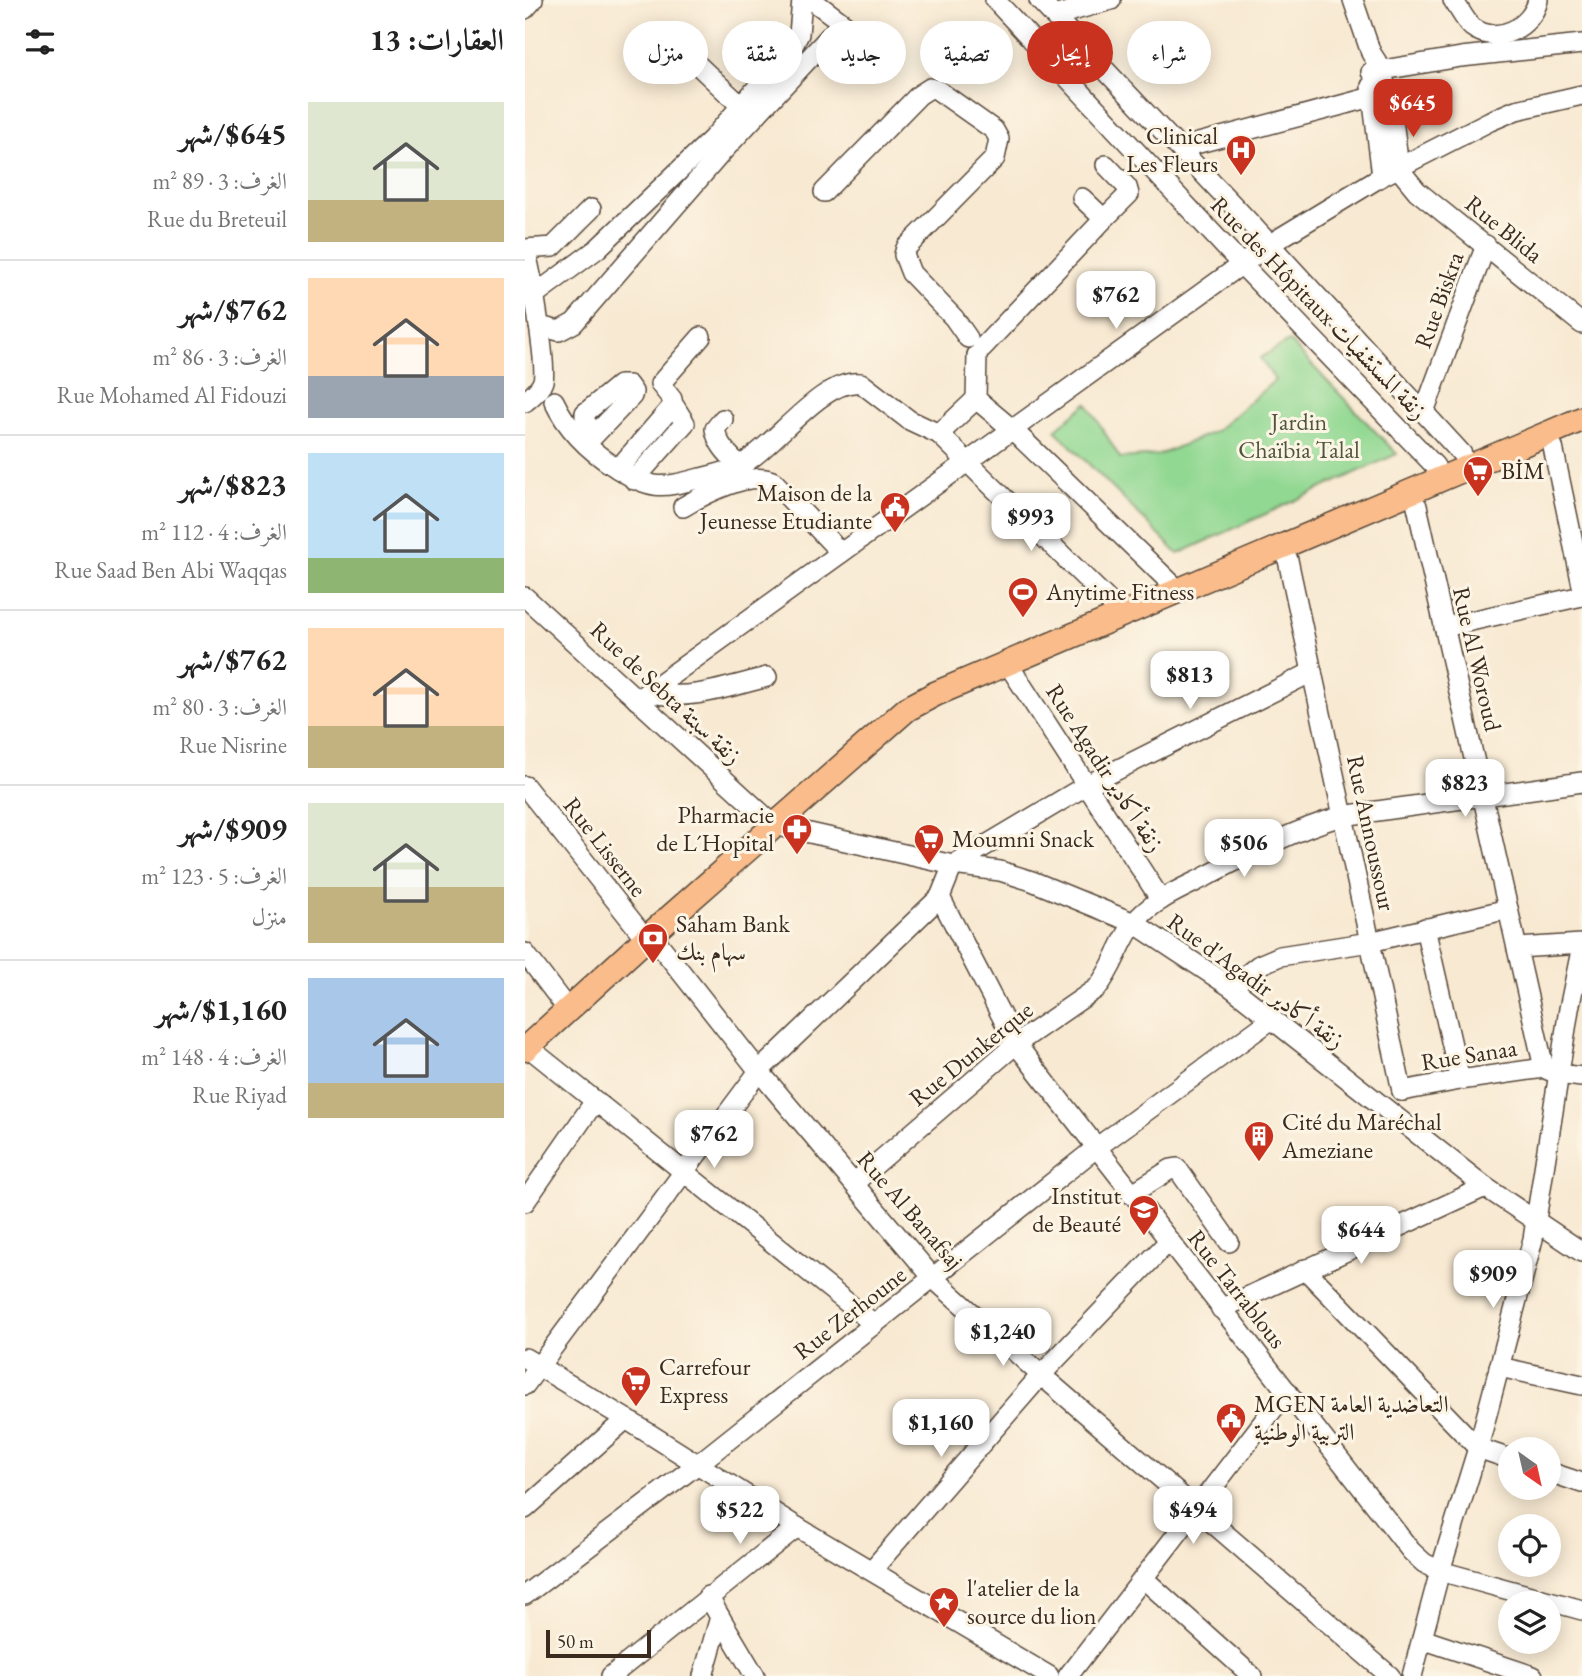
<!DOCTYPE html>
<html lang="ar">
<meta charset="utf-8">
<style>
body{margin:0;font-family:"EB Garamond",Amiri,serif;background:#f2f2f2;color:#222;direction:rtl;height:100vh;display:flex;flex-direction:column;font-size:26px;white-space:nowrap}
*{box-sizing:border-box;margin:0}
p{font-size:23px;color:#767676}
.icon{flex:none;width:38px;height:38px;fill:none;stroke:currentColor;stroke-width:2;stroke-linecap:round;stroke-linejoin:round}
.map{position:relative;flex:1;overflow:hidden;direction:ltr}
.sheet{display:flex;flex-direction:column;background:#fff;width:525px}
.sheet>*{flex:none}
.banner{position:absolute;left:21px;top:21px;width:665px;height:63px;direction:rtl;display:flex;gap:14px}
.needle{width:46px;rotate:146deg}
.buttons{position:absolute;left:973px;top:1437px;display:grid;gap:14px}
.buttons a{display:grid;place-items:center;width:63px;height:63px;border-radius:50%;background:#fff;box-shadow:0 4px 18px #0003;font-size:35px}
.scale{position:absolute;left:21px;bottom:18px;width:105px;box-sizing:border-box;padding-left:7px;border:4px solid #3b2a1e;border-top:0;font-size:19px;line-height:24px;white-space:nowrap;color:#3b2a1e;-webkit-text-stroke:5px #fcf5e5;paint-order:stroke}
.price{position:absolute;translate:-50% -60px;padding:0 16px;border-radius:14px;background:#fff;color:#222;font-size:23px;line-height:46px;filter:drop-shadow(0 2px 4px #0008)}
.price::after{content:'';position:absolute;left:50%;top:42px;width:21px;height:16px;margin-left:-10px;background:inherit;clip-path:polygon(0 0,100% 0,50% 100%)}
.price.selected{background:#c8321e;color:#fff}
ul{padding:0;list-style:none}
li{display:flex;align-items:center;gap:21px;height:175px;padding:0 21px}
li+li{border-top:2px solid #e0e0e0}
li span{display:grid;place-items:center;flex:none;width:196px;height:140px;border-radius:0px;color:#555}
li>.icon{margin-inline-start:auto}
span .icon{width:84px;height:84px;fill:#fffc;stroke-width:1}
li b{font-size:30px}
h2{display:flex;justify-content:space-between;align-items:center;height:84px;padding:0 21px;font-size:30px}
.pill{padding:0 24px;border-radius:32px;background:#fff;box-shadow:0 4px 18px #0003;font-size:24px;line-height:63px}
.pill.selected{background:#c8321e;color:#fff}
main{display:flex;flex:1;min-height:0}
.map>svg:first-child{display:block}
.green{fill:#91d892;stroke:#668158;stroke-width:2}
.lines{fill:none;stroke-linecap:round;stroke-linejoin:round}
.minor-casing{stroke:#574739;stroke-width:22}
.major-casing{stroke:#574739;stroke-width:27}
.minor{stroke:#fff;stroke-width:19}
.major{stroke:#f9bc8a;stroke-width:24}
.labels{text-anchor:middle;stroke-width:6;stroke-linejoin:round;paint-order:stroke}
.poi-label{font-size:24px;fill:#3b2a1e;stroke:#fcf5e5;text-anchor:start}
.street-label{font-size:24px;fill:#3b2a1e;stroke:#fcf5e5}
.park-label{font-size:24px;fill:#50563b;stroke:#fcf5e5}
</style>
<main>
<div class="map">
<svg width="1057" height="1676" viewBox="0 0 1057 1676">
<rect width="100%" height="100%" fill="#fcf5e5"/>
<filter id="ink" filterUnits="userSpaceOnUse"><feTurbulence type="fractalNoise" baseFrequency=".0143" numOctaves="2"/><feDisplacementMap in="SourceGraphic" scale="14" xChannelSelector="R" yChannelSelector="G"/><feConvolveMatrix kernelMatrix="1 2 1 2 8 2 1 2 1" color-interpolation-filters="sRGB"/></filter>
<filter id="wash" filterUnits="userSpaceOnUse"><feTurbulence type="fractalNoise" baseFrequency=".00686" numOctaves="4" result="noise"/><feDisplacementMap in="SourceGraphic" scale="28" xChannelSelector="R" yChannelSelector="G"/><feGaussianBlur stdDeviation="1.57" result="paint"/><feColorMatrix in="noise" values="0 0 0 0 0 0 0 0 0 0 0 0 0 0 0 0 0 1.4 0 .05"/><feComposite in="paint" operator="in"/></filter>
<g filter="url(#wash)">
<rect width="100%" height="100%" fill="#f8e9d2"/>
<path class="green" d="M 764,341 L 872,454 L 653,554 L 530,430 L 562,403 L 595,458 L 634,455 L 691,431 L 750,380 L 735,358 Z"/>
</g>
<g filter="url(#ink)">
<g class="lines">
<g class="minor-casing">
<g id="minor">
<path d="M 287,0 L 355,51"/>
<path d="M 470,0 L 717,265 L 910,466"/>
<path d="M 514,0 L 725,223 L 937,454"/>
<path d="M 828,0 L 846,53 L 857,70 L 869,127 L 874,169 L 892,191 L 1057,324"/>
<path d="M 928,0 C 934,8 940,21 947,27 C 972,46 1007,27 1013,0"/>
<path d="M 0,9 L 8,0"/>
<path d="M 529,16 L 586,0"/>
<path d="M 156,49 L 215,105"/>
<path d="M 846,72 L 936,57 L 1057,44"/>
<path d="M 846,86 L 857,176"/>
<path d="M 655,148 L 862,93"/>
<path d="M 299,192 L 394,95 L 405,88 L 411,89 L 469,130 L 474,139 L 470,158 L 381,248 L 379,255 L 386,273 L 429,318 L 443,338"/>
<path d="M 579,219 L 604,194 L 602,187 L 581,165"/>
<path d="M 0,249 L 28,247 L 66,209"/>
<path d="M 0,251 C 6,266 22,367 18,381 C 15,390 7,396 0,402"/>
<path d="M 0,297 L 8,296 L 72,249 L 187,139 L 267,48 L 274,34 L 277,0"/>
<path d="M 14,326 L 34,331 L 49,323 L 198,151 L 317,23"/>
<path d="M 457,348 L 579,219 L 557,198"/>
<path d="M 452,355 L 451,399 L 488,430 L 654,591"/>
<path d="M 29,401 C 42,429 65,451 90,467 C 126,490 135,489 175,478 C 188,475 204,472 216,465 C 249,447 298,377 336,383 L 384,420 L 414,434 L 598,615"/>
<path d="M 148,407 L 147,399 L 135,384 L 176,337"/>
<path d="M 899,412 L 961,245"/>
<path d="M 198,419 L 190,429 C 193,446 204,455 215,466"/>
<path d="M 414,434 L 451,399"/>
<path d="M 61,444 L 107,396 L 108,392 L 103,385 L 94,385 L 60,413 L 60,421 L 69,435"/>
<path d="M 1028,447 L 1057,585"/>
<path d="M 93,469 L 144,410 L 150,407 L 160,423 L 109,480"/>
<path d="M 892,506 L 1019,1068"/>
<path d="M 158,507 C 178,495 227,469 249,482 L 316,553"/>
<path d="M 763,560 L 877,1091"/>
<path d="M 0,597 L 249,825 L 428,865 L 475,871 L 507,881 L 609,923 L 706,987 L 960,1187 L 1057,1252"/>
<path d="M 919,627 L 1057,596"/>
<path d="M 483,664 L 636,900"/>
<path d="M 123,692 C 162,702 203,687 242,677"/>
<path d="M 112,700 L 745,244 L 857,176 L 965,121 L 991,110 L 1057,95"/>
<path d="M 0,786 L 121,939"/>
<path d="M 415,897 L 491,1044 L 886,1551 L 899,1563 L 915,1571 L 1057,1610"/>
<path d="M 900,928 L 935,1080"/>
<path d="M 126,934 L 234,1071 L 408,1278 L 516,1375 L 865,1676"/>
<path d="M 992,948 L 1057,944"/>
<path d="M 0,953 L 43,1010"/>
<path d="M 706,987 L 734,965 L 755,956 L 845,942 L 983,909"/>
<path d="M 3,1047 L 349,1324"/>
<path d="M 1023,1070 L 1033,1074 L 1057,1077"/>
<path d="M 877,1091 L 935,1080 L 1019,1068"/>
<path d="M 329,1183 L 491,1044 L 572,988 C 588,969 594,943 609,923 C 626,901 656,889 680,877 C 725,853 769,830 817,816 L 1057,782"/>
<path d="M 606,1194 L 646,1169 L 652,1168 L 704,1242"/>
<path d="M 0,1202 L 70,1101"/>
<path d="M 780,1269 L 953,1448 L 985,1459"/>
<path d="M 696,1309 L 960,1187"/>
<path d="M 0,1358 L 101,1419 L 272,1527 L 524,1676"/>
<path d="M 974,1367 L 1057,1385"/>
<path d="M 0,1385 L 234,1071 L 415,897 L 428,865 L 562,785 L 787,672"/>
<path d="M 1024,1472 L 1057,1483"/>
<path d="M 0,1509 L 101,1419"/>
<path d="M 347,1570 L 516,1375 L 643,1242"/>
<path d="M 619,1579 L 727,1676"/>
<path d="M 0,1595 L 173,1464 L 571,1148 L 747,1019"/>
<path d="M 195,1617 L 230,1676"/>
<path d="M 897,1639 L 1008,1676"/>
<path d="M 86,1676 L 272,1527"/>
<path d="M 178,1676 L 195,1617 L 183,1596"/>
<path d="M 543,1676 L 762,1391"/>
<path d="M 887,1676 L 915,1571 L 953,1448 L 1008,1239 L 1044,1009 L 1057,946"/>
</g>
</g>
<g class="major-casing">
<path id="major" d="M 0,1049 L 126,934 L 382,709 L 410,694 L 1057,419"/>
</g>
<use href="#minor" class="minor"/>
<use href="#major" class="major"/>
</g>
</g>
<defs>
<g id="hospital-pin" transform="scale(1.575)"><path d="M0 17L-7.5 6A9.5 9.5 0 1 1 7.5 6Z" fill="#c8321e" stroke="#fcf5e5"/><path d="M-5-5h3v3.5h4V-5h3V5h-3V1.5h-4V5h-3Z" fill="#fff"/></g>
<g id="supermarket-pin" transform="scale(1.575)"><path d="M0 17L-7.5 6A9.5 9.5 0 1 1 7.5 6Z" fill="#c8321e" stroke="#fcf5e5"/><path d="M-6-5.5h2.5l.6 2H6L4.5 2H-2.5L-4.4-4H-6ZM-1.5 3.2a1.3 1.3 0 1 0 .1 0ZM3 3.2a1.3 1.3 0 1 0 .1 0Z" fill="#fff"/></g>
<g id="civic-pin" transform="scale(1.575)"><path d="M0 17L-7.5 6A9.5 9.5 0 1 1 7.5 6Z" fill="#c8321e" stroke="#fcf5e5"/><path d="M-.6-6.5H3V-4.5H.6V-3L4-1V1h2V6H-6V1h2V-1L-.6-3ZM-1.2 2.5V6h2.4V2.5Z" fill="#fff"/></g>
<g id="stadium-pin" transform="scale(1.575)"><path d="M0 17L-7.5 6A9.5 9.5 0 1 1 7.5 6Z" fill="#c8321e" stroke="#fcf5e5"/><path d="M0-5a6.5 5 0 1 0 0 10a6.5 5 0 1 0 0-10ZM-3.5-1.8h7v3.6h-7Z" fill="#fff"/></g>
<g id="pharmacy-pin" transform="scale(1.575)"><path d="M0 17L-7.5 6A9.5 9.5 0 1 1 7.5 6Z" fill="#c8321e" stroke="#fcf5e5"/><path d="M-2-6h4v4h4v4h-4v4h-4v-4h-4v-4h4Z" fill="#fff"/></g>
<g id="bank-pin" transform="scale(1.575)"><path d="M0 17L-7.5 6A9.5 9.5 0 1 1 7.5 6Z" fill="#c8321e" stroke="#fcf5e5"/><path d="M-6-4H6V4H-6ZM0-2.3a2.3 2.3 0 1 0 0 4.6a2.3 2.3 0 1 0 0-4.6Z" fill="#fff"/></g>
<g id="building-pin" transform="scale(1.575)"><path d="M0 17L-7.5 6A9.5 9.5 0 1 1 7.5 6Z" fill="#c8321e" stroke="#fcf5e5"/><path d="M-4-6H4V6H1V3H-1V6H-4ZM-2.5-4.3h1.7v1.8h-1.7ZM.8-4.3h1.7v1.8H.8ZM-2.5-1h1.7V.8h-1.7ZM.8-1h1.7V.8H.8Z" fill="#fff"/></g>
<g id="school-pin" transform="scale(1.575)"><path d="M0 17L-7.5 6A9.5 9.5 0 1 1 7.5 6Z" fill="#c8321e" stroke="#fcf5e5"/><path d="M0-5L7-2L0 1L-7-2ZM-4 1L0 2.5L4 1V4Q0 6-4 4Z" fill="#fff"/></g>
<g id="sight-pin" transform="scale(1.575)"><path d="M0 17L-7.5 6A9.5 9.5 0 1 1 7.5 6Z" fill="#c8321e" stroke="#fcf5e5"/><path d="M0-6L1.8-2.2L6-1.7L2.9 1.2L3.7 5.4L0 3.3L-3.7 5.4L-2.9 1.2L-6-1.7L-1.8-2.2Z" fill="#fff"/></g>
</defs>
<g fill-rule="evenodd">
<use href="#hospital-pin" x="716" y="150"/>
<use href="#supermarket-pin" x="953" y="471"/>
<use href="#civic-pin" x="370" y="507"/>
<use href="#stadium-pin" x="498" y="592"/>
<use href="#pharmacy-pin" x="272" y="829"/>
<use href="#supermarket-pin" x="404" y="839"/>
<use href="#bank-pin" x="128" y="938"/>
<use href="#building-pin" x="734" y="1136"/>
<use href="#school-pin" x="619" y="1210"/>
<use href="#supermarket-pin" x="111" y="1381"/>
<use href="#civic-pin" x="706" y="1418"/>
<use href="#sight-pin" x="419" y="1602"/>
</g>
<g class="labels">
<g class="poi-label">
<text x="693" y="144" text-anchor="end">Clinical<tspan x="693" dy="28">Les Fleurs</tspan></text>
<text x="976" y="479">BİM</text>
<text x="347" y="501" text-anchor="end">Maison de la<tspan x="347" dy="28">Jeunesse Etudiante</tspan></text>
<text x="521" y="600">Anytime Fitness</text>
<text x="249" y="823" text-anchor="end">Pharmacie<tspan x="249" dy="28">de L´Hopital</tspan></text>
<text x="427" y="847">Moumni Snack</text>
<text x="151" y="932">Saham Bank<tspan x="151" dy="28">سهام بنك</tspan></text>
<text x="757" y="1130">Cité du Maréchal<tspan x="757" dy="28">Ameziane</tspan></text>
<text x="596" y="1204" text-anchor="end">Institut<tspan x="596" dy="28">de Beauté</tspan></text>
<text x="134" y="1375">Carrefour<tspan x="134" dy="28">Express</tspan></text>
<text x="729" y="1412">MGEN التعاضدية العامة<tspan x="729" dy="28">التربية الوطنية</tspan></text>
<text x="442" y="1596">l'atelier de la<tspan x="442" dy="28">source du lion</tspan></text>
</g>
<g class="street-label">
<text transform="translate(979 229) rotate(39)" y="8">Rue Blida</text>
<text transform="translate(914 300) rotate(-70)" y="8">Rue Biskra</text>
<text transform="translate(794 308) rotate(46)" y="8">Rue des Hôpitaux زنقة المستشفيات</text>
<text transform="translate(952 659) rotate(77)" y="8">Rue Al Woroud</text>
<text transform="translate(141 693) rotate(43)" y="8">Rue de Sebta زنقة سبتة</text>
<text transform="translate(580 768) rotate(57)" y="8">Rue Agadir زنقة أكادير</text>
<text transform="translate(846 833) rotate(78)" y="8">Rue Annoussour</text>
<text transform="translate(80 847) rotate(52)" y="8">Rue Lisserne</text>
<text transform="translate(731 981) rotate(36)" y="8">Rue d'Agadir زنقة أكادير</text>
<text transform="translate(446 1054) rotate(-39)" y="8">Rue Dunkerque</text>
<text transform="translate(944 1055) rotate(-9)" y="8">Rue Sanaa</text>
<text transform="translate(385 1210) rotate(49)" y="8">Rue Al Banafsaj</text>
<text transform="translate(712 1289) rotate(52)" y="8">Rue Tarrablous</text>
<text transform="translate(325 1313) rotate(-38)" y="8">Rue Zerhoune</text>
</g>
<g class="park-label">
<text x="774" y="430">Jardin<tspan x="774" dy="28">Chaïbia Talal</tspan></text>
</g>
</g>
</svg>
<div class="buttons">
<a><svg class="needle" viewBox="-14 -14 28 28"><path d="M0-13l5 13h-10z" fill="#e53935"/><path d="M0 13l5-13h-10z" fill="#767676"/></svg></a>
<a><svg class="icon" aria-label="locate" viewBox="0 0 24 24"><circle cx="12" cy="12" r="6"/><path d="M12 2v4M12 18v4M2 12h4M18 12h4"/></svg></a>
<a><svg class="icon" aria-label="layers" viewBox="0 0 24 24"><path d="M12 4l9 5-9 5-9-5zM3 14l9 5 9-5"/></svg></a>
</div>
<div class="scale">50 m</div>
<b class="price selected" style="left:888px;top:139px">$645</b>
<b class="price" style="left:591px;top:331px">$762</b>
<b class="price" style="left:506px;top:553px">$993</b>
<b class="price" style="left:665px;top:711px">$813</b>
<b class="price" style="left:940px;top:819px">$823</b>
<b class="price" style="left:719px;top:879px">$506</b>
<b class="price" style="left:189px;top:1170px">$762</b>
<b class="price" style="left:836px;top:1266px">$644</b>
<b class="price" style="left:968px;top:1310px">$909</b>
<b class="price" style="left:478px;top:1368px">$1,240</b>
<b class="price" style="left:416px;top:1459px">$1,160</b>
<b class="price" style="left:215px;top:1546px">$522</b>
<b class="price" style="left:668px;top:1546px">$494</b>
<div class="banner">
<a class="pill">شراء</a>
<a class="pill selected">إيجار</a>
<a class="pill">تصفية</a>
<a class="pill">جديد</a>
<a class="pill">شقة</a>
<a class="pill">منزل</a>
</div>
</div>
<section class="sheet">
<h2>العقارات: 13<svg class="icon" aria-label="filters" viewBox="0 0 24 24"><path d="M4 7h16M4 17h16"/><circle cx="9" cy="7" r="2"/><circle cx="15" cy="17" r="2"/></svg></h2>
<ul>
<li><span style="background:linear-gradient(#dfe7d0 70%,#c2b280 0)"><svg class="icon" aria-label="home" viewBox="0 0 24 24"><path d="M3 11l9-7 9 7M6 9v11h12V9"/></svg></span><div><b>$645/شهر</b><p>الغرف: 3 · 89 m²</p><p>Rue du Breteuil</p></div></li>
<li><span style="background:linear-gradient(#ffd9b3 70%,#9aa5b1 0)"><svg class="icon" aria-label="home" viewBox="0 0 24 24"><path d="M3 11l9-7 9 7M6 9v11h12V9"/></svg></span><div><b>$762/شهر</b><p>الغرف: 3 · 86 m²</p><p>Rue Mohamed Al Fidouzi</p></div></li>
<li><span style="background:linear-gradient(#bfe0f5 75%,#8fb573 0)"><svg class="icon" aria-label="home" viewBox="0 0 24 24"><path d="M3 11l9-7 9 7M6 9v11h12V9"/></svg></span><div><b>$823/شهر</b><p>الغرف: 4 · 112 m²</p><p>Rue Saad Ben Abi Waqqas</p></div></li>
<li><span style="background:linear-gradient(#ffd9b3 70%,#c2b280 0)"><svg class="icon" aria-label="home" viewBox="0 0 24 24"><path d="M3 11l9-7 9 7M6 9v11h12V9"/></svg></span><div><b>$762/شهر</b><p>الغرف: 3 · 80 m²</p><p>Rue Nisrine</p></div></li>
<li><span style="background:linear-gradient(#dfe7d0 60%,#c2b280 0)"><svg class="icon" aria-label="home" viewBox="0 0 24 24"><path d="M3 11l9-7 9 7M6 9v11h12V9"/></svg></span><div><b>$909/شهر</b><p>الغرف: 5 · 123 m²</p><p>منزل</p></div></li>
<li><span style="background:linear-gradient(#a9c7e8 75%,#c2b280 0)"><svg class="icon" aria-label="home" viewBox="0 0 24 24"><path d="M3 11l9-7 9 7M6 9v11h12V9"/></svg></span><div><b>$1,160/شهر</b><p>الغرف: 4 · 148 m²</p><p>Rue Riyad</p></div></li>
</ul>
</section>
</main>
